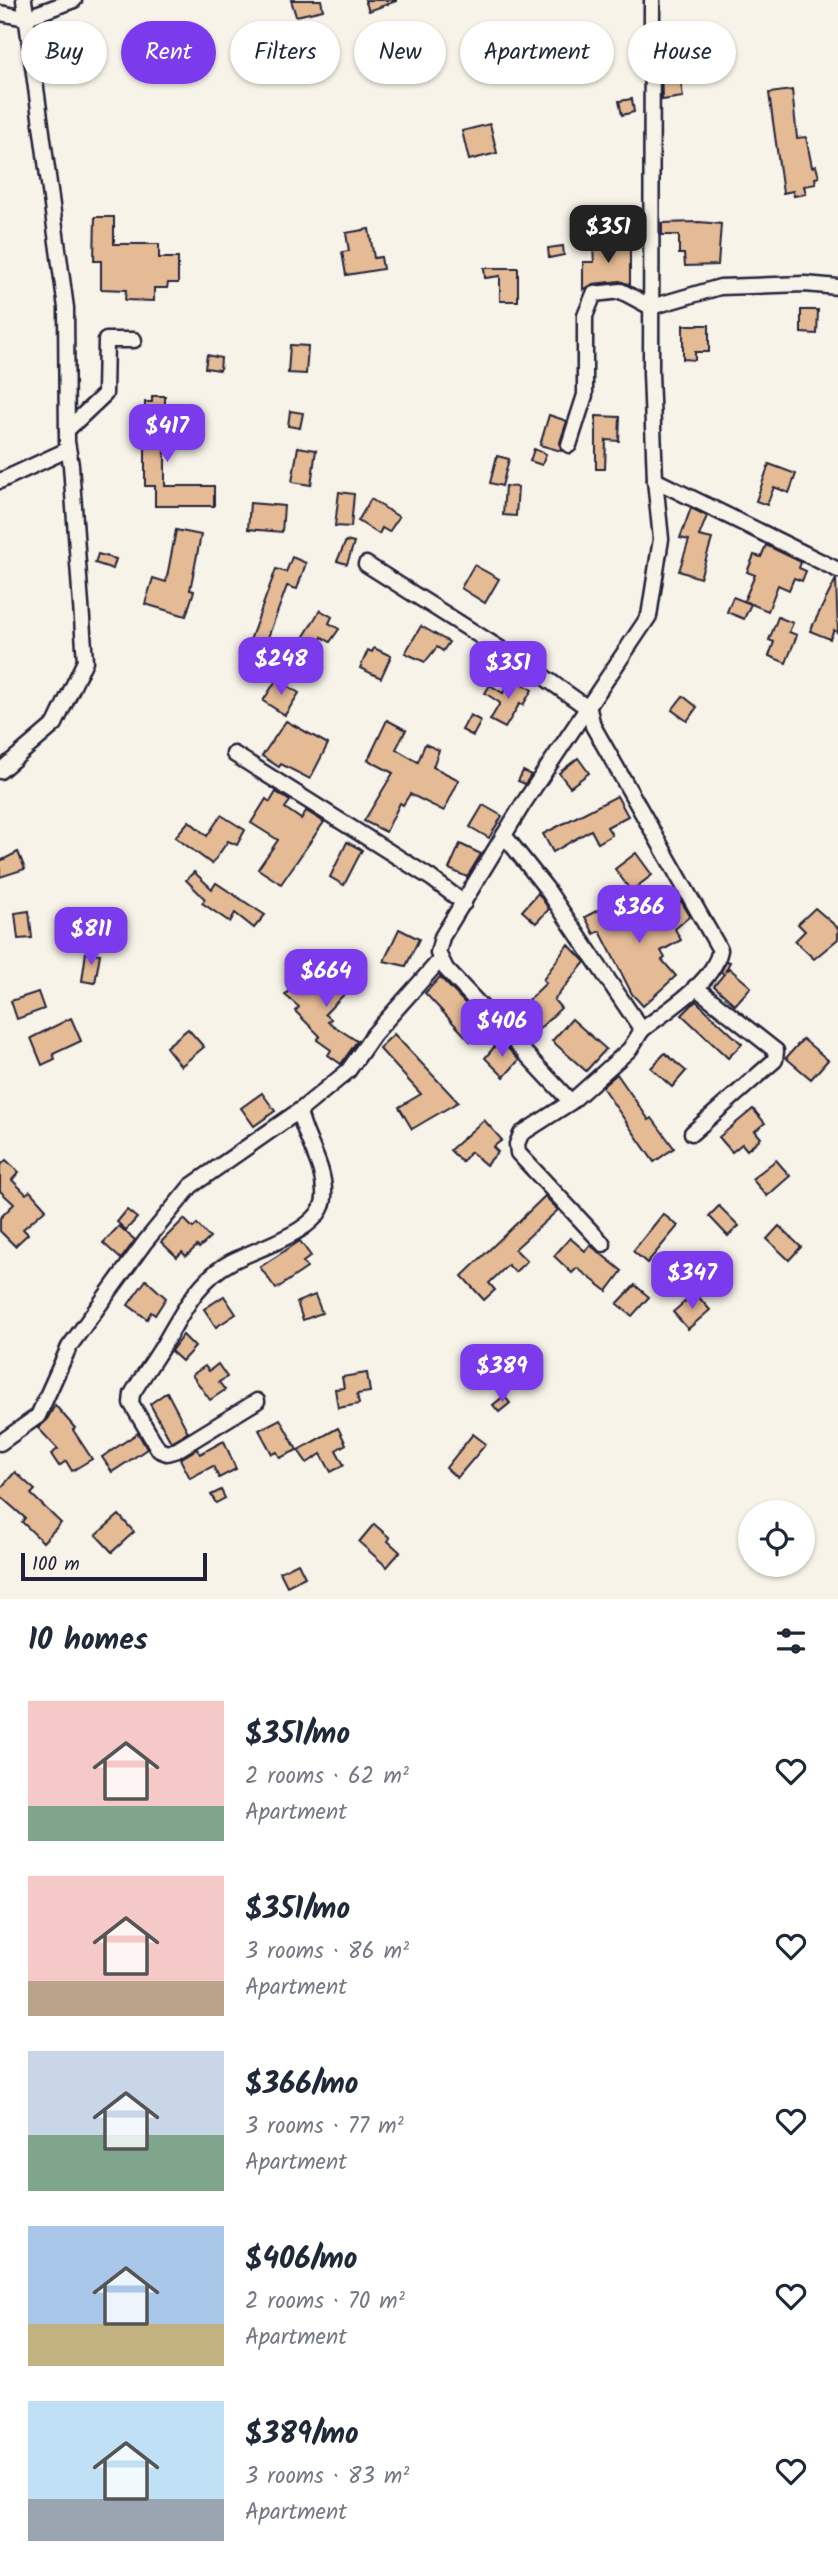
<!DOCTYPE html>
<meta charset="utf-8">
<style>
body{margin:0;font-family:Kalam,sans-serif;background:#f2f2f3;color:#1f2937;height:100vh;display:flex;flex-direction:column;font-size:26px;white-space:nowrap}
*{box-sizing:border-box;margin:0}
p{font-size:23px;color:#747a83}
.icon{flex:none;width:38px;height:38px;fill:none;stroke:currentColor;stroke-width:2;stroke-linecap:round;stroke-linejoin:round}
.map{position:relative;height:1599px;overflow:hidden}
.panel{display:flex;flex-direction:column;background:#fff;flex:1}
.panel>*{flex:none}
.banner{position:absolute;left:21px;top:21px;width:796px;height:63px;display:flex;gap:14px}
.controls{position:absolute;left:738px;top:1500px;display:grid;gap:14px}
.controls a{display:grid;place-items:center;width:77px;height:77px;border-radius:50%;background:#fff;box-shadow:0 2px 5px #0004;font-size:35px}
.scale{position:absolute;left:21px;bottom:18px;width:186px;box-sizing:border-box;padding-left:7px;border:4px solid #22223b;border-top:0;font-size:19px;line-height:24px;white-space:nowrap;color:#22223b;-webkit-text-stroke:5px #f7f3e8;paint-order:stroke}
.price{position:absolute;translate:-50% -60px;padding:0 16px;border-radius:14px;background:#7c3aed;color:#fff;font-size:23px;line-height:46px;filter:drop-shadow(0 2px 4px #0008)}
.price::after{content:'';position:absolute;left:50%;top:42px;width:21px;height:16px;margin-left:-10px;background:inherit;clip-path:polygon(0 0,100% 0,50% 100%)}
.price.current{background:#222;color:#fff}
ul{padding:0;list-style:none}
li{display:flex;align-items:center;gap:21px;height:175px;padding:0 28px}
li span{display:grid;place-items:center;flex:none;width:196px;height:140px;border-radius:0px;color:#555}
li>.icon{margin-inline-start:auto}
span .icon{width:84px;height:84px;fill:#fffc;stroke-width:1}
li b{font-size:30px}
h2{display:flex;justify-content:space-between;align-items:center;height:84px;padding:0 28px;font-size:30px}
.chip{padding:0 24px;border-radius:32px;background:#fff;box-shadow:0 2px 5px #0004;font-size:24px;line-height:63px}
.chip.current{background:#7c3aed;color:#fff}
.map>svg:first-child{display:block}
.building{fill:#e5bb95;stroke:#22223b;stroke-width:2}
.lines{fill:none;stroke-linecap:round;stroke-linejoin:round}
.minor-casing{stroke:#22223b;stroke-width:19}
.minor{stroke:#f7f3e8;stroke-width:14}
</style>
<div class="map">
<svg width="838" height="1599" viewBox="0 0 838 1599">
<rect width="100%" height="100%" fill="#f7f3e8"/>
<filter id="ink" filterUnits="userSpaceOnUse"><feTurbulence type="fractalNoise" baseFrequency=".0143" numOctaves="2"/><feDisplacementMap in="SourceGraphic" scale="14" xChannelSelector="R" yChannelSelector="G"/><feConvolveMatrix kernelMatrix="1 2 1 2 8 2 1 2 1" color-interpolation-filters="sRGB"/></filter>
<g filter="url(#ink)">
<g class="building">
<path d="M 291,0 L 321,0 L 323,10 L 296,16 Z"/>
<path d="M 365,0 L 396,0 L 396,1 L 369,11 Z"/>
<path d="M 318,50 L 325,66 L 299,77 L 292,61 Z"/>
<path d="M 685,61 L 686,75 L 680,76 L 683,97 L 662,100 L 661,64 Z"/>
<path d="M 792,90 L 797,138 L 806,137 L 812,167 L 816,166 L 819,177 L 815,178 L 816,184 L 804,186 L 806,194 L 794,196 L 793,191 L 783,193 L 769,93 Z"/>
<path d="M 632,99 L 634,112 L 622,115 L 619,101 Z"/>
<path d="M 490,124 L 497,153 L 469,160 L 462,131 Z"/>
<path d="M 95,217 L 114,217 L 114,244 L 159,244 L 159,258 L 178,258 L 178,283 L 168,283 L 167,288 L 154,288 L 154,301 L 125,300 L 126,290 L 101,289 L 101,261 L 94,261 Z"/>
<path d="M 699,222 L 721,224 L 718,265 L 685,266 L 684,254 L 679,254 L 679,235 L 662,235 L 662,223 Z"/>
<path d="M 369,229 L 374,258 L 381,257 L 383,269 L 346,275 L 342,252 L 349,251 L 346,233 Z"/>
<path d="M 621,242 L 630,242 L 630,285 L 620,281 L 593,284 L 583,290 L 583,262 L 594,262 L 593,247 Z"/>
<path d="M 563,246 L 564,255 L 549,258 L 548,248 Z"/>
<path d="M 484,268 L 518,268 L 518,301 L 500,301 L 500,276 L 485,278 Z"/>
<path d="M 801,310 L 818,310 L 817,334 L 801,333 Z"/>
<path d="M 683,325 L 709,325 L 709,352 L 695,352 L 695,360 L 683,359 Z"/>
<path d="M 290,345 L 308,346 L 306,374 L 288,373 Z"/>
<path d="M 207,355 L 221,358 L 220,370 L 205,368 Z"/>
<path d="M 152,396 L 165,396 L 165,486 L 214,486 L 214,506 L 155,506 L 155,486 L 145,486 L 145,402 L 152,402 Z"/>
<path d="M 290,411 L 303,413 L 300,428 L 288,426 Z"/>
<path d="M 549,415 L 567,421 L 560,442 L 561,451 L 540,445 Z"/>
<path d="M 596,416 L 620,417 L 619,441 L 606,440 L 605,469 L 596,469 Z"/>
<path d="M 298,447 L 316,450 L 311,485 L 292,482 Z"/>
<path d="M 534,449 L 546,454 L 542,465 L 530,461 Z"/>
<path d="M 497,456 L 509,459 L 502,486 L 490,483 Z"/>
<path d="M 769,464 L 796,474 L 789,493 L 774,487 L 767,505 L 756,501 Z"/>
<path d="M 505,486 L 518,487 L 516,516 L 503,515 Z"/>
<path d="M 339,492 L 354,494 L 351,527 L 335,526 Z"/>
<path d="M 371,499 L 399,517 L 389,532 L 382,528 L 379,534 L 358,521 Z"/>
<path d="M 250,503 L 284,506 L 282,532 L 248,529 Z"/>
<path d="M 691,508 L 707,516 L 699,536 L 712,539 L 700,578 L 679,571 L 689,540 L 680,538 Z"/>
<path d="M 176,530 L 201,535 L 190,590 L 194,591 L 186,616 L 145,604 L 153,578 L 166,582 Z"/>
<path d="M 346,541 L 354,543 L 347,564 L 337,561 Z"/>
<path d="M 766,545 L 801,562 L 799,568 L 806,571 L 802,581 L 794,578 L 789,590 L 778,585 L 768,611 L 744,601 L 755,575 L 747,572 L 754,555 L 761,557 Z"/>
<path d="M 98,554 L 116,559 L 113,569 L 95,563 Z"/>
<path d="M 292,557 L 306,563 L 297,589 L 287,586 L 263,651 L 248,646 L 276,569 L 286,572 Z"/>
<path d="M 474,565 L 499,579 L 485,603 L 461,588 Z"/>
<path d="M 836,579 L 838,633 L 834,630 L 830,639 L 810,631 Z"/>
<path d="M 733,597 L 751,604 L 744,619 L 727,612 Z"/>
<path d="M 320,610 L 332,617 L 329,623 L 339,629 L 330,642 L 322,637 L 317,646 L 303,638 Z"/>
<path d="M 778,617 L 793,623 L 789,632 L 797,635 L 786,663 L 769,656 L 774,642 L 769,640 Z"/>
<path d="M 421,626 L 449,642 L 443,651 L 437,647 L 425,662 L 405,653 Z"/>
<path d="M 374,648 L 391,656 L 381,678 L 360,668 L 368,650 L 372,652 Z"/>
<path d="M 512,677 L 532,690 L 523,705 L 520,703 L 505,728 L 490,720 L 500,703 L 485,693 L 490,685 L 503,693 Z"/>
<path d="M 277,679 L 299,693 L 285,715 L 263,701 Z"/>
<path d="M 683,696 L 697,707 L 687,721 L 672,710 Z"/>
<path d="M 470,715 L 481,721 L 473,736 L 462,730 Z"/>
<path d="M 387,720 L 406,730 L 396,749 L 418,762 L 425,744 L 439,750 L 433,767 L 459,780 L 444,811 L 410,794 L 403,805 L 400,803 L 386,832 L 364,821 L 393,773 L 368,760 Z"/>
<path d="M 286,721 L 328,744 L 310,779 L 281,764 L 279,767 L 262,756 Z"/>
<path d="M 578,758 L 589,773 L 570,787 L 559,773 Z"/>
<path d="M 523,771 L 531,775 L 525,784 L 518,781 Z"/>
<path d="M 276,792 L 290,801 L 285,808 L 301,819 L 306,811 L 324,822 L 281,884 L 258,869 L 278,840 L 251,823 L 266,799 L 270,802 Z"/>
<path d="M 617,796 L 628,816 L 607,827 L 612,835 L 598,843 L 591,830 L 553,852 L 543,834 Z"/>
<path d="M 483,805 L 502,816 L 489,838 L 470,827 Z"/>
<path d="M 221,815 L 245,830 L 237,845 L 228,841 L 212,864 L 175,837 L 189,821 L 207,836 Z"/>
<path d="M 347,842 L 362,850 L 344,885 L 330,877 Z"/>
<path d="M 460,844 L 481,854 L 467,877 L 449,869 Z"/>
<path d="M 18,852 L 25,869 L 0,877 L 0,861 Z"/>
<path d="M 636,853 L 652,875 L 631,891 L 615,869 Z"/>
<path d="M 194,872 L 212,889 L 216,883 L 265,915 L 254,928 L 235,913 L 230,922 L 202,903 L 205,899 L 186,880 Z"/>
<path d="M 538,893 L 549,909 L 536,923 L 522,911 Z"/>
<path d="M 624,896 L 643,924 L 665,912 L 666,914 L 681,901 L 690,916 L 675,929 L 681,940 L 661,951 L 665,958 L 662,960 L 676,976 L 643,1006 L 632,994 L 600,931 L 594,934 L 585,917 Z"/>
<path d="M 815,908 L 838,928 L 838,939 L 814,959 L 795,941 L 805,931 L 798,924 Z"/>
<path d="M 29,911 L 32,938 L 18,939 L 15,913 Z"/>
<path d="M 399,929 L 419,939 L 406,966 L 384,961 Z"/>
<path d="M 568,944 L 585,962 L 554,1000 L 561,1008 L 539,1029 L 519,1009 L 546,983 L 543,980 Z"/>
<path d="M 86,952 L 100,954 L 95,983 L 82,981 Z"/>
<path d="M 341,961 L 359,979 L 325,1014 L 331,1019 L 328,1022 L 357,1041 L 341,1064 L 328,1055 L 331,1050 L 317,1040 L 320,1036 L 295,1011 L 299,1007 L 285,995 L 297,981 L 311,992 Z"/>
<path d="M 726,961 L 730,962 L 725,972 L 729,968 L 751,987 L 735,1005 L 714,986 L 724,974 L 721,972 Z"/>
<path d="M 440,977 L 487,1026 L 471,1042 L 425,993 Z"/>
<path d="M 38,992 L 44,1009 L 17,1019 L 11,1001 Z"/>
<path d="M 696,1001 L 742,1044 L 728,1058 L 682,1015 Z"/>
<path d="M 71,1018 L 81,1041 L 53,1054 L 55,1059 L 42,1065 L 31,1038 Z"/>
<path d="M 572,1019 L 606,1049 L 586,1071 L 552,1041 Z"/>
<path d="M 188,1029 L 204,1047 L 181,1066 L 166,1047 Z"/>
<path d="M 394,1034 L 458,1102 L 412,1129 L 399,1107 L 421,1094 L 379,1048 Z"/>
<path d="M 803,1039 L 828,1060 L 811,1079 L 786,1058 Z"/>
<path d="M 500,1040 L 519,1060 L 504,1077 L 485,1058 Z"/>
<path d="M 665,1053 L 686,1071 L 672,1087 L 651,1068 Z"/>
<path d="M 617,1074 L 649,1120 L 652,1118 L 674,1148 L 654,1162 L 602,1087 Z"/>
<path d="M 262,1093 L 275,1111 L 254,1126 L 241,1108 Z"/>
<path d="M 753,1109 L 765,1123 L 755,1131 L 761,1138 L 747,1150 L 742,1144 L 732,1152 L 719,1137 Z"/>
<path d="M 484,1120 L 502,1140 L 493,1147 L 498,1152 L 486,1165 L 471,1152 L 462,1162 L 450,1150 Z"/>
<path d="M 6,1160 L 19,1172 L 12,1180 L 26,1194 L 30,1191 L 46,1209 L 23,1229 L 28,1234 L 15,1246 L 0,1231 L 0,1218 L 14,1204 L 0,1191 L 0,1166 Z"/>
<path d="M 776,1160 L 790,1176 L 767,1196 L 752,1179 Z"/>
<path d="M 545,1196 L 558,1210 L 515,1249 L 527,1261 L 515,1272 L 508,1265 L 489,1283 L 495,1290 L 484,1300 L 462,1276 Z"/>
<path d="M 719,1206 L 739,1226 L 728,1236 L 709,1216 Z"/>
<path d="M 127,1210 L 137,1218 L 126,1230 L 117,1222 Z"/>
<path d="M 663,1214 L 678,1226 L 647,1263 L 633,1251 Z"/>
<path d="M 184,1219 L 193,1228 L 197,1224 L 210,1238 L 199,1248 L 197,1246 L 186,1256 L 182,1252 L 177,1257 L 161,1242 Z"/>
<path d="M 119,1226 L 135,1240 L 121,1259 L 103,1243 Z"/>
<path d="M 779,1226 L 801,1247 L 789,1260 L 767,1239 Z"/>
<path d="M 570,1238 L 585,1251 L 590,1245 L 622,1271 L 607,1291 L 577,1268 L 572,1273 L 554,1256 Z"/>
<path d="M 300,1241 L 311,1256 L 303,1262 L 307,1268 L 276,1289 L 260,1267 Z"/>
<path d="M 146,1280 L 166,1298 L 155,1315 L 151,1312 L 147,1319 L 128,1305 Z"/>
<path d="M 635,1285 L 649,1297 L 632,1316 L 617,1304 Z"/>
<path d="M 695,1293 L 710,1310 L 688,1329 L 673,1312 Z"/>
<path d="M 315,1295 L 322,1313 L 303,1320 L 297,1302 Z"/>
<path d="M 224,1296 L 236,1314 L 216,1327 L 204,1309 Z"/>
<path d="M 183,1335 L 195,1347 L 182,1361 L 171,1351 Z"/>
<path d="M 505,1350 L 515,1363 L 506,1370 L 496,1358 Z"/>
<path d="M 218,1364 L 227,1377 L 219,1382 L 225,1390 L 210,1400 L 192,1375 L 205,1366 L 209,1371 Z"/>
<path d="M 367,1373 L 370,1392 L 357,1394 L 359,1404 L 338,1408 L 335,1389 L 344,1388 L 342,1377 Z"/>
<path d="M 167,1392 L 188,1432 L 171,1442 L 150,1404 Z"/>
<path d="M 504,1396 L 510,1403 L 499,1412 L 493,1405 Z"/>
<path d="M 55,1405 L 75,1428 L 73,1430 L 92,1459 L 72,1471 L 66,1461 L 59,1466 L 51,1454 L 58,1449 L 38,1428 L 46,1421 Z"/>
<path d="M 280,1419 L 297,1450 L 280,1458 L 277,1452 L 272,1454 L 259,1430 Z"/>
<path d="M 338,1428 L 346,1444 L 336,1450 L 344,1465 L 331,1472 L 321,1454 L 307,1463 L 298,1450 Z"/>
<path d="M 138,1433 L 147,1449 L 112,1472 L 102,1457 Z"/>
<path d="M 473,1434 L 486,1444 L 457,1478 L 446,1468 Z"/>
<path d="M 224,1441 L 236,1469 L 219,1478 L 213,1466 L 190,1478 L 180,1459 L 197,1449 L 200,1454 Z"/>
<path d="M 15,1472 L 35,1490 L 31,1494 L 61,1523 L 43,1542 L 22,1522 L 25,1518 L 0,1496 L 0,1489 Z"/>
<path d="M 221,1490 L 225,1498 L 216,1503 L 211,1495 Z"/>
<path d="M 119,1515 L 134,1532 L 112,1552 L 96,1535 Z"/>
<path d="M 374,1524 L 390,1538 L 388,1541 L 400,1552 L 387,1567 L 359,1542 Z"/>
<path d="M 298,1563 L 305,1577 L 287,1586 L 280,1572 Z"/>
</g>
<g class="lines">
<g class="minor-casing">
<g id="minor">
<path d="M 0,13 L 25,18 L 74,0"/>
<path d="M 67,430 L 105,394 L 106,340 L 134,340"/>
<path d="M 569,445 L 585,395 L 585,316 L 594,294 L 621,291 L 651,307 L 720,287 L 805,284 L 838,287"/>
<path d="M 655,480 L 838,570"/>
<path d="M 0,481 L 67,450"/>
<path d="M 366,564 L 537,672 L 589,709 L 593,726 L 720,950 C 713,984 668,1009 642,1030"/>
<path d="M 234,754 L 431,878 L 464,903"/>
<path d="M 0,771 L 55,724 L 85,661 L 71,465 L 67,442 L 66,308 L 24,0"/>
<path d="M 504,835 L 546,888 L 642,1030 L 630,1049 L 571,1102 L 521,1134 L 517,1144 L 518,1153 L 603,1244"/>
<path d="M 571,1102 L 446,969 L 438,953 L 442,937 L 523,804 L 649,616 L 661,539 L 655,480 L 651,373 L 652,0"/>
<path d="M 692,1133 L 775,1060 L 776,1051 L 695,987"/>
<path d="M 257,1401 L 177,1450 L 167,1453 L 159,1450 L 131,1403 L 132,1394 C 142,1377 154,1361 164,1344 C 182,1314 197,1280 231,1262 C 257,1248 322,1231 324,1198 C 326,1165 305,1141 299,1111"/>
<path d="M 0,1443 L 38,1416 L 69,1347 L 145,1242 L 191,1186 L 303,1108 L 348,1071 L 374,1034 L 440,960"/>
</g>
</g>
<use href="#minor" class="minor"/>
</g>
</g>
</svg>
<div class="controls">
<a><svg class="icon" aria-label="locate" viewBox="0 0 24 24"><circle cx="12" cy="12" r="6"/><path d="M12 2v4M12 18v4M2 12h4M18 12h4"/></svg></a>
</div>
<div class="scale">100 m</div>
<b class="price current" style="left:608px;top:265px">$351</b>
<b class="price" style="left:167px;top:464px">$417</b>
<b class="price" style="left:281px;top:697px">$248</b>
<b class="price" style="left:508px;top:701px">$351</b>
<b class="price" style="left:639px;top:945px">$366</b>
<b class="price" style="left:91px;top:967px">$811</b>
<b class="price" style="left:326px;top:1009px">$664</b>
<b class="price" style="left:502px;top:1059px">$406</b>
<b class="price" style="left:692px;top:1311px">$347</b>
<b class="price" style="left:502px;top:1404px">$389</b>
<div class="banner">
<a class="chip">Buy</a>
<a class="chip current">Rent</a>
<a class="chip">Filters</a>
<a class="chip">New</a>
<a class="chip">Apartment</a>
<a class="chip">House</a>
</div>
</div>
<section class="panel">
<h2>10 homes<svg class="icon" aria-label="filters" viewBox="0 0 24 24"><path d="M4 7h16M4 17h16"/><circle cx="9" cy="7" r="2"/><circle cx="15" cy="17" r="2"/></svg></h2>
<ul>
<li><span style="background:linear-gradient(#f6c9c9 75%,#7fa58c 0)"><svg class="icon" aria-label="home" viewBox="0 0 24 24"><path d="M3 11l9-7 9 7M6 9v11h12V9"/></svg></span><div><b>$351/mo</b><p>2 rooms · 62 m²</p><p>Apartment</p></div><svg class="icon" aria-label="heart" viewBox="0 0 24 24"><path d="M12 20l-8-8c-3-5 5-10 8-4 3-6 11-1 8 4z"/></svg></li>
<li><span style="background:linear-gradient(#f6c9c9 75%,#b9a48a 0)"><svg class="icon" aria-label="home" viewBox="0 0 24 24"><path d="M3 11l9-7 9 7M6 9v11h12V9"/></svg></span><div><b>$351/mo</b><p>3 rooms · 86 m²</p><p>Apartment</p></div><svg class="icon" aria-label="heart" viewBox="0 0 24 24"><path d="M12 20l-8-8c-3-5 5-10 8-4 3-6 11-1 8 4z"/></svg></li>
<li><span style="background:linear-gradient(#c9d6e8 60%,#7fa58c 0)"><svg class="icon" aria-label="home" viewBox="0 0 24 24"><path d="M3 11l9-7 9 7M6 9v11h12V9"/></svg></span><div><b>$366/mo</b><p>3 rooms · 77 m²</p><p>Apartment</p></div><svg class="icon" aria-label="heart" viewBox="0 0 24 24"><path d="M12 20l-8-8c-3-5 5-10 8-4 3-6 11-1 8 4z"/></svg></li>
<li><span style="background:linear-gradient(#a9c7e8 70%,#c2b280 0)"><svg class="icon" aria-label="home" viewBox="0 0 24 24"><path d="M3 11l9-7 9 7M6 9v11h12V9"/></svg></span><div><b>$406/mo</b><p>2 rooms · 70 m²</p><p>Apartment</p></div><svg class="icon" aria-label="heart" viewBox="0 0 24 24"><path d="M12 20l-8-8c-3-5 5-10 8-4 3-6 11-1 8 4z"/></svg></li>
<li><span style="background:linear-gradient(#bfe0f5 70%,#9aa5b1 0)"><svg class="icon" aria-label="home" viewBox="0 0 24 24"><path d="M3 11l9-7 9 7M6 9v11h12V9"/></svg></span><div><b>$389/mo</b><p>3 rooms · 83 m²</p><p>Apartment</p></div><svg class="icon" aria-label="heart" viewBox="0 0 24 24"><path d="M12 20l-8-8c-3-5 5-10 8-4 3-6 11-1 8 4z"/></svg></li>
</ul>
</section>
